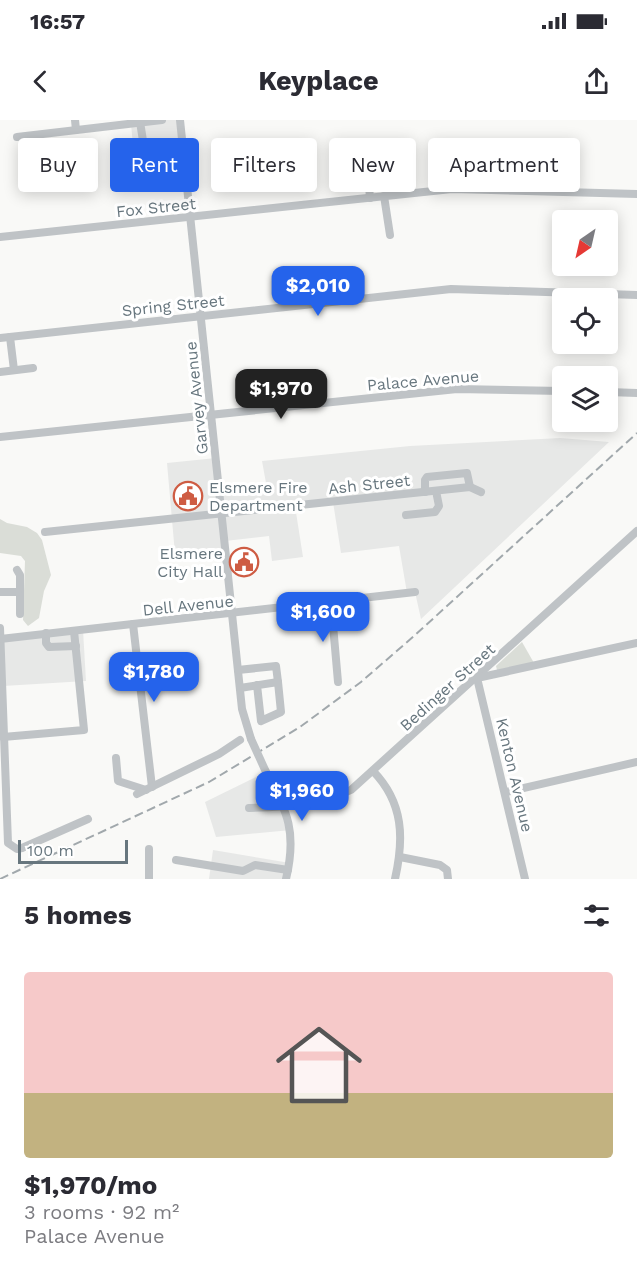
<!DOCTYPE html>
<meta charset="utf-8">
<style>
body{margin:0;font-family:"Work Sans",sans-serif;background:#f7f7f7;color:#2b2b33;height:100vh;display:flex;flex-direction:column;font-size:22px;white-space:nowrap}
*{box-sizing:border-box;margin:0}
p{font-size:20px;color:#7c7c81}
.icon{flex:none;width:33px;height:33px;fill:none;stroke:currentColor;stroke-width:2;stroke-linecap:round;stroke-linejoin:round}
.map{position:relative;height:759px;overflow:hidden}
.side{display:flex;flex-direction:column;background:#fff;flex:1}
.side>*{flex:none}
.banner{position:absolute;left:18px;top:18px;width:602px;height:54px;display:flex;gap:12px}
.needle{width:39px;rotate:214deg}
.fabs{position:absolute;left:552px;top:90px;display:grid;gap:12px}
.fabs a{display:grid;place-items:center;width:66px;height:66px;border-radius:6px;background:#fff;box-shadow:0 3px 15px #0003;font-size:30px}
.scale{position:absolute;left:18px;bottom:15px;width:110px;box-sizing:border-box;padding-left:6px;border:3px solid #67767e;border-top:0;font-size:16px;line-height:21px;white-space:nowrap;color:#67767e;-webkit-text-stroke:4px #fff;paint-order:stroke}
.price{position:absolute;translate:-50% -51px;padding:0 14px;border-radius:12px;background:#2563eb;color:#fff;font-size:20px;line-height:39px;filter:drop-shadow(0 2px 3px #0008)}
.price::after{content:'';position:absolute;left:50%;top:36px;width:18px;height:14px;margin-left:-9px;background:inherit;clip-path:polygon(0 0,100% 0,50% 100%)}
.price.active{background:#222;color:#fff}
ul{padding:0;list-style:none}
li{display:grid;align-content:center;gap:12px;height:318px;padding:0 24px}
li+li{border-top:2px solid #e1e1e2}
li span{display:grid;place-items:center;height:186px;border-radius:6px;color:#555}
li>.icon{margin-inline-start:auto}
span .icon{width:108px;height:108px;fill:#fffc;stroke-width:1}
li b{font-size:26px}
h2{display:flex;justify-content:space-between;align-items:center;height:72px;padding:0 24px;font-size:26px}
.chip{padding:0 21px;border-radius:6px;background:#fff;box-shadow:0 3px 15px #0003;font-size:21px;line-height:54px}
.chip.active{background:#2563eb;color:#fff}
.status{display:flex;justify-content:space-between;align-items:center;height:42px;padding:0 30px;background:#fff;direction:ltr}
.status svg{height:16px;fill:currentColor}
header{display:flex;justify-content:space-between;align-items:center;height:78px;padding:0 24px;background:#fff;font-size:27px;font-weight:700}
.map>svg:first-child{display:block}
.built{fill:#e7e8e7}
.green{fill:#daddd7}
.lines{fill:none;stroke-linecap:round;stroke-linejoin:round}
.minor{stroke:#bfc3c6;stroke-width:8}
.rail{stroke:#a1a8ac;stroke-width:2;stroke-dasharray:9 4.5;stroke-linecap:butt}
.minor-bridge{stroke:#bfc3c6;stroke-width:8}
.labels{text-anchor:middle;stroke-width:6;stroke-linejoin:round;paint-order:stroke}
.street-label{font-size:16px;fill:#67767e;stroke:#fff}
.poi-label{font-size:16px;fill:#67767e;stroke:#fff;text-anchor:start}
</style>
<div class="status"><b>16:57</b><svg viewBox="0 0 49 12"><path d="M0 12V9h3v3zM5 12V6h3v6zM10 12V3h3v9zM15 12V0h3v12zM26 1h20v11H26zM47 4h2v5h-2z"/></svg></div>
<header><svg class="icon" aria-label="back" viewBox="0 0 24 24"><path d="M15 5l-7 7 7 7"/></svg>Keyplace<svg class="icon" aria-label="share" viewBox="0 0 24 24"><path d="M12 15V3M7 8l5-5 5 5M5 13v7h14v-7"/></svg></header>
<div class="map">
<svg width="637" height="759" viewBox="0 0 637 759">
<rect width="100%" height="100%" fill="#f9f9f7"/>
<g class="built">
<path d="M 162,0 L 180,0 L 184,44 L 135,46 L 131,4 Z"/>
<path d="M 560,318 L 609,322 L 421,499 L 415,472 L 407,473 L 399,426 L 341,433 L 333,382 L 295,386 L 303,437 L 272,441 L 269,416 L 225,421 L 225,429 L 175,434 L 167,343 L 216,338 L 219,368 L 266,363 L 262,341 L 410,326 Z"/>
<path d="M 83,510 L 86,561 L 3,566 L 1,518 Z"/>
<path d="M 266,652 L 291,710 L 216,717 L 205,682 Z"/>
<path d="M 213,730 L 290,743 L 286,759 L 209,759 Z"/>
</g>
<g class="green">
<path d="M 0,399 L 7,403 L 27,407 L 37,413 L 42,420 L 51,455 L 44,471 L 39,498 L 28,506 L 23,500 L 25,441 L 21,436 L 0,433 Z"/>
<path d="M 522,522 L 534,543 L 497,550 L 496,546 Z"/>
</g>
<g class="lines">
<g class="minor">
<path d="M 75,0 L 76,10"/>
<path d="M 180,0 L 242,589 L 251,619"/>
<path d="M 140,2 L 145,33 L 183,34"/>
<path d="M 17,17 L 162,0"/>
<path d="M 384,76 L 390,115"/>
<path d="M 370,78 L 367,43 L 390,42 L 394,75"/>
<path d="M 0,117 L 452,69 L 637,74"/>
<path d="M 10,217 L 14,250"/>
<path d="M 0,218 L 451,169 L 637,175"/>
<path d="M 0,252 L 33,248"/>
<path d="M 608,272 L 637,273"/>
<path d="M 0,317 L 457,269 L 562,271"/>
<path d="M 425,372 L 425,360 L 427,357 L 467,353 L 470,367"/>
<path d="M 406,395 L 435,392 L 439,386 L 436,371"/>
<path d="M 45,412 L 470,367 L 481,372"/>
<path d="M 17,450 L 20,455 L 20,494"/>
<path d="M 0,472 L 18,472"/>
<path d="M 331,482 L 338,562"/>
<path d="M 133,504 L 152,667"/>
<path d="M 0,508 L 8,723 L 17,729 L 22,728 L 88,699"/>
<path d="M 46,513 L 46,523 L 49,527 L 76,526"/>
<path d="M 0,519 L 415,472"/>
<path d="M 238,550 L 276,546 L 278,562"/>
<path d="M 240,568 L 278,562 L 281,592 L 261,601 L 257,565"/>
<path d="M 3,617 L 84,610 L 74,511"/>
<path d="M 116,638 L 118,661 L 146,670"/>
<path d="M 373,651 C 404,683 404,719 395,759"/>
<path d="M 266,652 C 288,692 297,713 286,759"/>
<path d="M 506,672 L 637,642"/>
<path d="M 137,674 L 219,634 L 240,620"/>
<path d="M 249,688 C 284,687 319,685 351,670 L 637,411"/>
<path d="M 400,737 L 440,745 L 447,750 L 448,759"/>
<path d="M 176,740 L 243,751 L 255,745 L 288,750"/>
<path d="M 149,759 L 149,729"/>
<path d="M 525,759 L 477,558 L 637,523"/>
</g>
<path class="rail" d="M 0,759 L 209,662 L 300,607 L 361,562 L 414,516 L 637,313"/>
<path class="minor-bridge" d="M 251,619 L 266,652"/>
</g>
<defs>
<g id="civic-ring" transform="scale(1.5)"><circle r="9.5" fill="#fff" stroke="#ce5c43" stroke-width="1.5"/><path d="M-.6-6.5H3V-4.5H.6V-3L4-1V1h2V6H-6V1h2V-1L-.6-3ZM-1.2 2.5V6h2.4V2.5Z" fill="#ce5c43"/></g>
</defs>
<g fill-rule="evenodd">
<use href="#civic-ring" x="188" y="376"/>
<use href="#civic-ring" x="244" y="442"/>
</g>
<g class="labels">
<g class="street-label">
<text transform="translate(156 87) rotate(-6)" y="6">Fox Street</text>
<text transform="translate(173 185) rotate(-6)" y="6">Spring Street</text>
<text transform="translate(423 260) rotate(-5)" y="6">Palace Avenue</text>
<text transform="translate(196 278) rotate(-96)" y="6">Garvey Avenue</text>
<text transform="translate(369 364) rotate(-6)" y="6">Ash Street</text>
<text transform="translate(188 485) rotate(-6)" y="6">Dell Avenue</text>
<text transform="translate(447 567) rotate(-42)" y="6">Bedinger Street</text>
<text transform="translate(515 655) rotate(77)" y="6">Kenton Avenue</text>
</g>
<g class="poi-label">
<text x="209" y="373">Elsmere Fire<tspan x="209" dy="18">Department</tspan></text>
<text x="223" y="439" text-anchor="end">Elsmere<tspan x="223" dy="18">City Hall</tspan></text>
</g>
</g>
</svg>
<div class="fabs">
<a><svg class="needle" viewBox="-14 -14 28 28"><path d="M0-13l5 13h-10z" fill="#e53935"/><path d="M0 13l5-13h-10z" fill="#7c7c81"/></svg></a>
<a><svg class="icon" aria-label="locate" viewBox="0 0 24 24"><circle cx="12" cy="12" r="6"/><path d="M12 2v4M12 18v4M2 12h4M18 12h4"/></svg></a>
<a><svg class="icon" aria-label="layers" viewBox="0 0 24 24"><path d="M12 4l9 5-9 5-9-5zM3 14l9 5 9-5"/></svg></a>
</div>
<div class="scale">100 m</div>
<b class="price" style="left:318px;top:197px">$2,010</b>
<b class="price active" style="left:281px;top:300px">$1,970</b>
<b class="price" style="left:323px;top:523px">$1,600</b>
<b class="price" style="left:154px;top:583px">$1,780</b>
<b class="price" style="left:302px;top:702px">$1,960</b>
<div class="banner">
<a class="chip">Buy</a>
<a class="chip active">Rent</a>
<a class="chip">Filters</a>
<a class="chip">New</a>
<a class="chip">Apartment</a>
</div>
</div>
<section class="side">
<h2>5 homes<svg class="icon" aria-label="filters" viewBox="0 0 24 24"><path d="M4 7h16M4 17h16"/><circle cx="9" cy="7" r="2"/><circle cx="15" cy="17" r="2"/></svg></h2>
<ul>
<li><span style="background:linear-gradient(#f6c9c9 65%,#c2b280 0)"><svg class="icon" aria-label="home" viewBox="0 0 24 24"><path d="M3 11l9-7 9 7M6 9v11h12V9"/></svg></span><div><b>$1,970/mo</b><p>3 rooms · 92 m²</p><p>Palace Avenue</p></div></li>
</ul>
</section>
